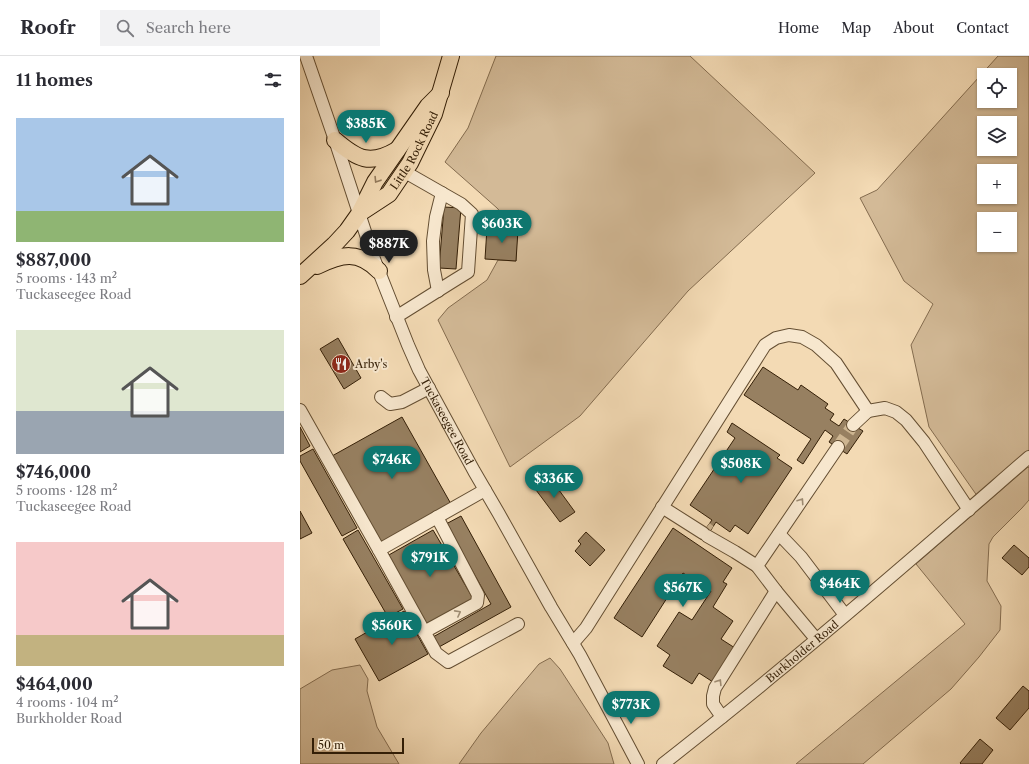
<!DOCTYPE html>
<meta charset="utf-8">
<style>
body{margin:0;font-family:"Libre Caslon Text",serif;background:#f2f2f3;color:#2b2b33;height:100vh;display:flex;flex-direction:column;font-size:15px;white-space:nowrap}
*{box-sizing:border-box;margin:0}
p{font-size:13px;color:#7c7c81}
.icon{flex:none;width:22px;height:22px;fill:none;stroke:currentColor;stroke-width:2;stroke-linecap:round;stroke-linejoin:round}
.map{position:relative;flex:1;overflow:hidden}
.sheet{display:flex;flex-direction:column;background:#fff;width:300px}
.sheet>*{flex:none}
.fabs{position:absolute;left:677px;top:12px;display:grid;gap:8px}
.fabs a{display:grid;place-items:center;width:40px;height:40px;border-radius:0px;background:#fff;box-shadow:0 1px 3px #0004;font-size:20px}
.scale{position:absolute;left:12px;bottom:10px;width:92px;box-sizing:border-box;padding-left:4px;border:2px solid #341f07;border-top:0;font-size:11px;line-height:14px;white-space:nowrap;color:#341f07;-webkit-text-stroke:3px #f7e7ce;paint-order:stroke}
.price{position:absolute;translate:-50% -34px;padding:0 9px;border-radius:14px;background:#0f766e;color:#fff;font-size:13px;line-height:26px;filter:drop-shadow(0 1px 2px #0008)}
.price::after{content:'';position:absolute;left:50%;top:24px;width:12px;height:9px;margin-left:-6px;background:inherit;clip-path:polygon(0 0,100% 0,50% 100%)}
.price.active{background:#222;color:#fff}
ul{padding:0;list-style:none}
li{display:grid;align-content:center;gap:8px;height:212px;padding:0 16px}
li span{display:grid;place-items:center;height:124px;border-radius:0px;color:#555}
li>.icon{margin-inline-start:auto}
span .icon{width:72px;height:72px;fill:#fffc;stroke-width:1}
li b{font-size:17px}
h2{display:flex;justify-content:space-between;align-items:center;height:48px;padding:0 16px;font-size:17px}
header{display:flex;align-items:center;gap:24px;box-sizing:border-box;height:56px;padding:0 20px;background:#fff;border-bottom:1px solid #e1e1e2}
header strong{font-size:19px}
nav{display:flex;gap:22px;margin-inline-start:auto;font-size:14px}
.search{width:280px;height:36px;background:#f2f2f3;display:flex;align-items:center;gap:10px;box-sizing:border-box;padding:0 14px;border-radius:0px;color:#7c7c81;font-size:15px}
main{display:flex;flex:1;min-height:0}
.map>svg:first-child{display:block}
.green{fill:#d3ba97;stroke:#846c4f;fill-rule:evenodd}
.building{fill:#978061;stroke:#341f07}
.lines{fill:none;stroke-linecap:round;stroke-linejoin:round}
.minor-tunnel{stroke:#cdb591;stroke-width:12;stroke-dasharray:12 6;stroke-linecap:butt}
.minor-casing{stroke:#644e32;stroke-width:14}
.major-casing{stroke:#341f07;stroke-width:18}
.minor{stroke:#f7e7ce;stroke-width:12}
.major{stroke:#f3dab4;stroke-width:16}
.oneway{stroke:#947c5e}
.oneway2{stroke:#9f8d74}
.labels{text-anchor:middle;stroke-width:4;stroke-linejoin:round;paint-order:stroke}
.street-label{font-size:11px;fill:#341f07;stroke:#f7e7ce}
.poi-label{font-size:11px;fill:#341f07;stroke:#f7e7ce;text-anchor:start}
</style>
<header>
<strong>Roofr</strong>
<div class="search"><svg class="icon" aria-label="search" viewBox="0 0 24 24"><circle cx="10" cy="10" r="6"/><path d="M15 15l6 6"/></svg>Search here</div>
<nav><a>Home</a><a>Map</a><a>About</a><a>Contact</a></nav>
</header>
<main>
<section class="sheet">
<h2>11 homes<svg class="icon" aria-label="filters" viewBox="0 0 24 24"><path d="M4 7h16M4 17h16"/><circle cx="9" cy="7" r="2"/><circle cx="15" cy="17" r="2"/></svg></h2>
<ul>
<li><span style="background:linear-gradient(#a9c7e8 75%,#8fb573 0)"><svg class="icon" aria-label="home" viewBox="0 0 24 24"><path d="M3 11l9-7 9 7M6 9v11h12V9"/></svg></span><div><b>$887,000</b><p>5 rooms · 143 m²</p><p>Tuckaseegee Road</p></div></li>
<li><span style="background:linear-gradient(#dfe7d0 65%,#9aa5b1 0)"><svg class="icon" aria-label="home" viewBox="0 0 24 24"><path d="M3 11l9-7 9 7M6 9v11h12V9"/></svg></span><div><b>$746,000</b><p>5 rooms · 128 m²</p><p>Tuckaseegee Road</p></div></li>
<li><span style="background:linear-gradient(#f6c9c9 75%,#c2b280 0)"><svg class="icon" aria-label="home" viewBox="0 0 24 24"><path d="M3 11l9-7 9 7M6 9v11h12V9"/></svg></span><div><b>$464,000</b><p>4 rooms · 104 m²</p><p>Burkholder Road</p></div></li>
</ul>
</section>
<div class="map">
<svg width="729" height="708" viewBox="0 0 729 708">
<rect width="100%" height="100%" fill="#f3dab4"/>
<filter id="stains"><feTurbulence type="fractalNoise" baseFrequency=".005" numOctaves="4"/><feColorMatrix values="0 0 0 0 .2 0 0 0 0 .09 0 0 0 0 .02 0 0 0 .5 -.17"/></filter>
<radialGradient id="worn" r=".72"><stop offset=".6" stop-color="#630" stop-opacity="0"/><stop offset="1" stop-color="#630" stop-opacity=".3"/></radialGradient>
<g class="green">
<path d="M 196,0 L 390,0 L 515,117 L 388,235 L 280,360 L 210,411 L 138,264 L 148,252 L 187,224 L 198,204 L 216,205 L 217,174 L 197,152 L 145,106 L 168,72 Z"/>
<path d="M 698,0 L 729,0 L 729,396 L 680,444 L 629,371 L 611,289 L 633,248 L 604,225 L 560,142 L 577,134 ZM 684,19 L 710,19 L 710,45 L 684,45 ZM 684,67 L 710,67 L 710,93 L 684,93 ZM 684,115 L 710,115 L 710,141 L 684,141 ZM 684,163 L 710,163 L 710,189 L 684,189 Z"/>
<path d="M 728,411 L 729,412 L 729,444 L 722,452 L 693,481 L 689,488 L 687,525 L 701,550 L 700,574 L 679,601 L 651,633 L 563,708 L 496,708 L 665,568 L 616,508 Z"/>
<path d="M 250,602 L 260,613 L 308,687 L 314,708 L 159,708 L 181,677 L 239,608 Z"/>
<path d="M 60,609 L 68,623 L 67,635 L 77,671 L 99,708 L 0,708 L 0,633 L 32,614 Z"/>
</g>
<g class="building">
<path d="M 144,151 L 161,152 L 156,213 L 139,212 Z"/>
<path d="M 187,172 L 218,174 L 216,205 L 185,203 Z"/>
<path d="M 38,282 L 61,322 L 44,333 L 20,293 Z"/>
<path d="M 463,311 L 498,334 L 501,329 L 528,348 L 525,352 L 534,358 L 530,364 L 539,370 L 544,363 L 563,375 L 547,398 L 529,386 L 533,380 L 525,374 L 503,408 L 497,404 L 511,383 L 444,339 Z"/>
<path d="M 102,361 L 151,448 L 81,487 L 32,400 Z"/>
<path d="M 432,367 L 480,399 L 477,402 L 492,412 L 448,478 L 435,469 L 430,476 L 416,466 L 404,485 L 399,482 L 412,464 L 390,449 L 435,382 L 427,376 Z"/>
<path d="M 0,371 L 10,390 L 0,396 Z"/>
<path d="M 13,393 L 57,472 L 42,480 L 0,405 L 0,400 Z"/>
<path d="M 248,419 L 275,456 L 260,466 L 233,430 Z"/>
<path d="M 0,455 L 12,477 L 0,483 Z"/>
<path d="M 161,460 L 211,551 L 139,591 L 133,581 L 191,548 L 146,468 Z"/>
<path d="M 373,472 L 432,512 L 423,526 L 427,528 L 413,551 L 433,565 L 421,583 L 435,592 L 413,626 L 399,617 L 392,628 L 363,610 L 370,599 L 357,590 L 379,556 L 392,564 L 411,535 L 383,517 L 342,581 L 314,562 Z"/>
<path d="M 58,474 L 103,553 L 88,561 L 43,483 Z"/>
<path d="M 133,474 L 174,544 L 128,570 L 87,500 Z"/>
<path d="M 286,476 L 305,494 L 290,510 L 275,495 L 281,488 L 278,485 Z"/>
<path d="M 714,489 L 729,502 L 729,511 L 722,519 L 702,502 Z"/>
<path d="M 104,555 L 128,598 L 79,625 L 55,583 Z"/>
<path d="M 723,630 L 729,635 L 729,652 L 710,674 L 696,662 Z"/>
<path d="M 680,683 L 693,694 L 682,708 L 661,708 L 660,707 Z"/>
</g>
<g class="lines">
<g class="minor-tunnel">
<path d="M 538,391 L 553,369"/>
<path d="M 406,472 L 410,475"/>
</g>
<g class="minor-casing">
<g id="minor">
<path id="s1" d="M 6,0 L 35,84 L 74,203 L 108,289 L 119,314 L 174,415 L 199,458 L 251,551 L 280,599 L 329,691 L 338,708"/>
<path d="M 138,235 L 134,214 L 133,185 L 136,161 L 142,137"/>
<path d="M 96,261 L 155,224 L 168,216 L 172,158 L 161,148 L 105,116"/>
<path d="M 81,341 L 90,348 L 102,346 L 129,332"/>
<path d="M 0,354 L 79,494 L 136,597 L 148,606 L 218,568"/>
<path d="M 553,369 L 568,355"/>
<path d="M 362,451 L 403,477"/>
<path d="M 479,478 L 501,501 L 545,559"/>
<path d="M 407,480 L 435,496 L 457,510"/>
<path d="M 79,494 L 185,434"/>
<path d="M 124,576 L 177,547 L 178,539 L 137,461"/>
<path d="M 516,583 L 476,535 L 457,510 L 538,391"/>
<path d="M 273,587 L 286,572 L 465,289 L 476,282 L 489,279 L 502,281 L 516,289 L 536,307 L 568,355 L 585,352 L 596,356 L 606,364 L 624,386 L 669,454"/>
<path d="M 422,661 L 413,648 L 413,640 L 415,632 L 476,535"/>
<path id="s2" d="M 363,708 C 401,678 439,648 476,617 C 562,547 645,474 729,401"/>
</g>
</g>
<g class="major-casing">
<g id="major">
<path d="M 35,84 C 57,103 70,110 97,94"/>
<path id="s3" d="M 60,157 L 89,138 L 110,107 L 134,58 L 151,0"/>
<path d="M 17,210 C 42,198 58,194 79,215"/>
<path d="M 0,220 L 34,189 L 47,175 L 59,158 L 75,126 L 128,50 L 141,37"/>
</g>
</g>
<use href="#minor" class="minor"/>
<use href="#major" class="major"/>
</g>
<defs><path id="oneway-chevron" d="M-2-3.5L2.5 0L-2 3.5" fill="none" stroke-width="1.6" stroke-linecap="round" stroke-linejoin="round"/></defs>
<use class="oneway" href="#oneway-chevron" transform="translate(77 124) rotate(122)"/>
<g class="oneway2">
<use href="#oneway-chevron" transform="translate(501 445) rotate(-56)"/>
<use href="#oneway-chevron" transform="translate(158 557) rotate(-28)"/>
<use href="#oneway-chevron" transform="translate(419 626) rotate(-58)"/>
</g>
<defs>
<g id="restaurant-disc" transform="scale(1)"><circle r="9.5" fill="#8f2418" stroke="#f7e7ce"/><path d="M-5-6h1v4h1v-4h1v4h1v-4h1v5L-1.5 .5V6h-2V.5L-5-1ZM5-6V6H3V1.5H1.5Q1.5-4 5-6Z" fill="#fff"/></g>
</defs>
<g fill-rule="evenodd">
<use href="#restaurant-disc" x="41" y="308"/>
</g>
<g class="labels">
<g class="street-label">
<text dy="4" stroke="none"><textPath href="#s3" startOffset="85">Little Rock Road</textPath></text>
<text dy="4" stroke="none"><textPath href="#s1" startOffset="392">Tuckaseegee Road</textPath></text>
<text dy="4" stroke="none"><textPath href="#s2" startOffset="179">Burkholder Road</textPath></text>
</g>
<g class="poi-label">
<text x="55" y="312">Arby's</text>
</g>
</g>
<rect width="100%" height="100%" filter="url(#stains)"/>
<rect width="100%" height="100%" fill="url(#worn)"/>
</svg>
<div class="fabs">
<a><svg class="icon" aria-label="locate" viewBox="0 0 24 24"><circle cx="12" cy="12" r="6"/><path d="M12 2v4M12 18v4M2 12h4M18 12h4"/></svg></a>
<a><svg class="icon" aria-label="layers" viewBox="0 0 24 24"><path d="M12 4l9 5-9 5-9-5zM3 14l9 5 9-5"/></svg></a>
<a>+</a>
<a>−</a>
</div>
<div class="scale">50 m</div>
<b class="price" style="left:66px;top:88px">$385K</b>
<b class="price" style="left:202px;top:188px">$603K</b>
<b class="price active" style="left:89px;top:208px">$887K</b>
<b class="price" style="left:92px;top:424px">$746K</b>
<b class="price" style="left:441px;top:428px">$508K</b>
<b class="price" style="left:254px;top:443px">$336K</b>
<b class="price" style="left:130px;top:522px">$791K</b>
<b class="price" style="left:540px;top:548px">$464K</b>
<b class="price" style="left:383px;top:552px">$567K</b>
<b class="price" style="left:92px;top:590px">$560K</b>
<b class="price" style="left:331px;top:669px">$773K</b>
</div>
</main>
